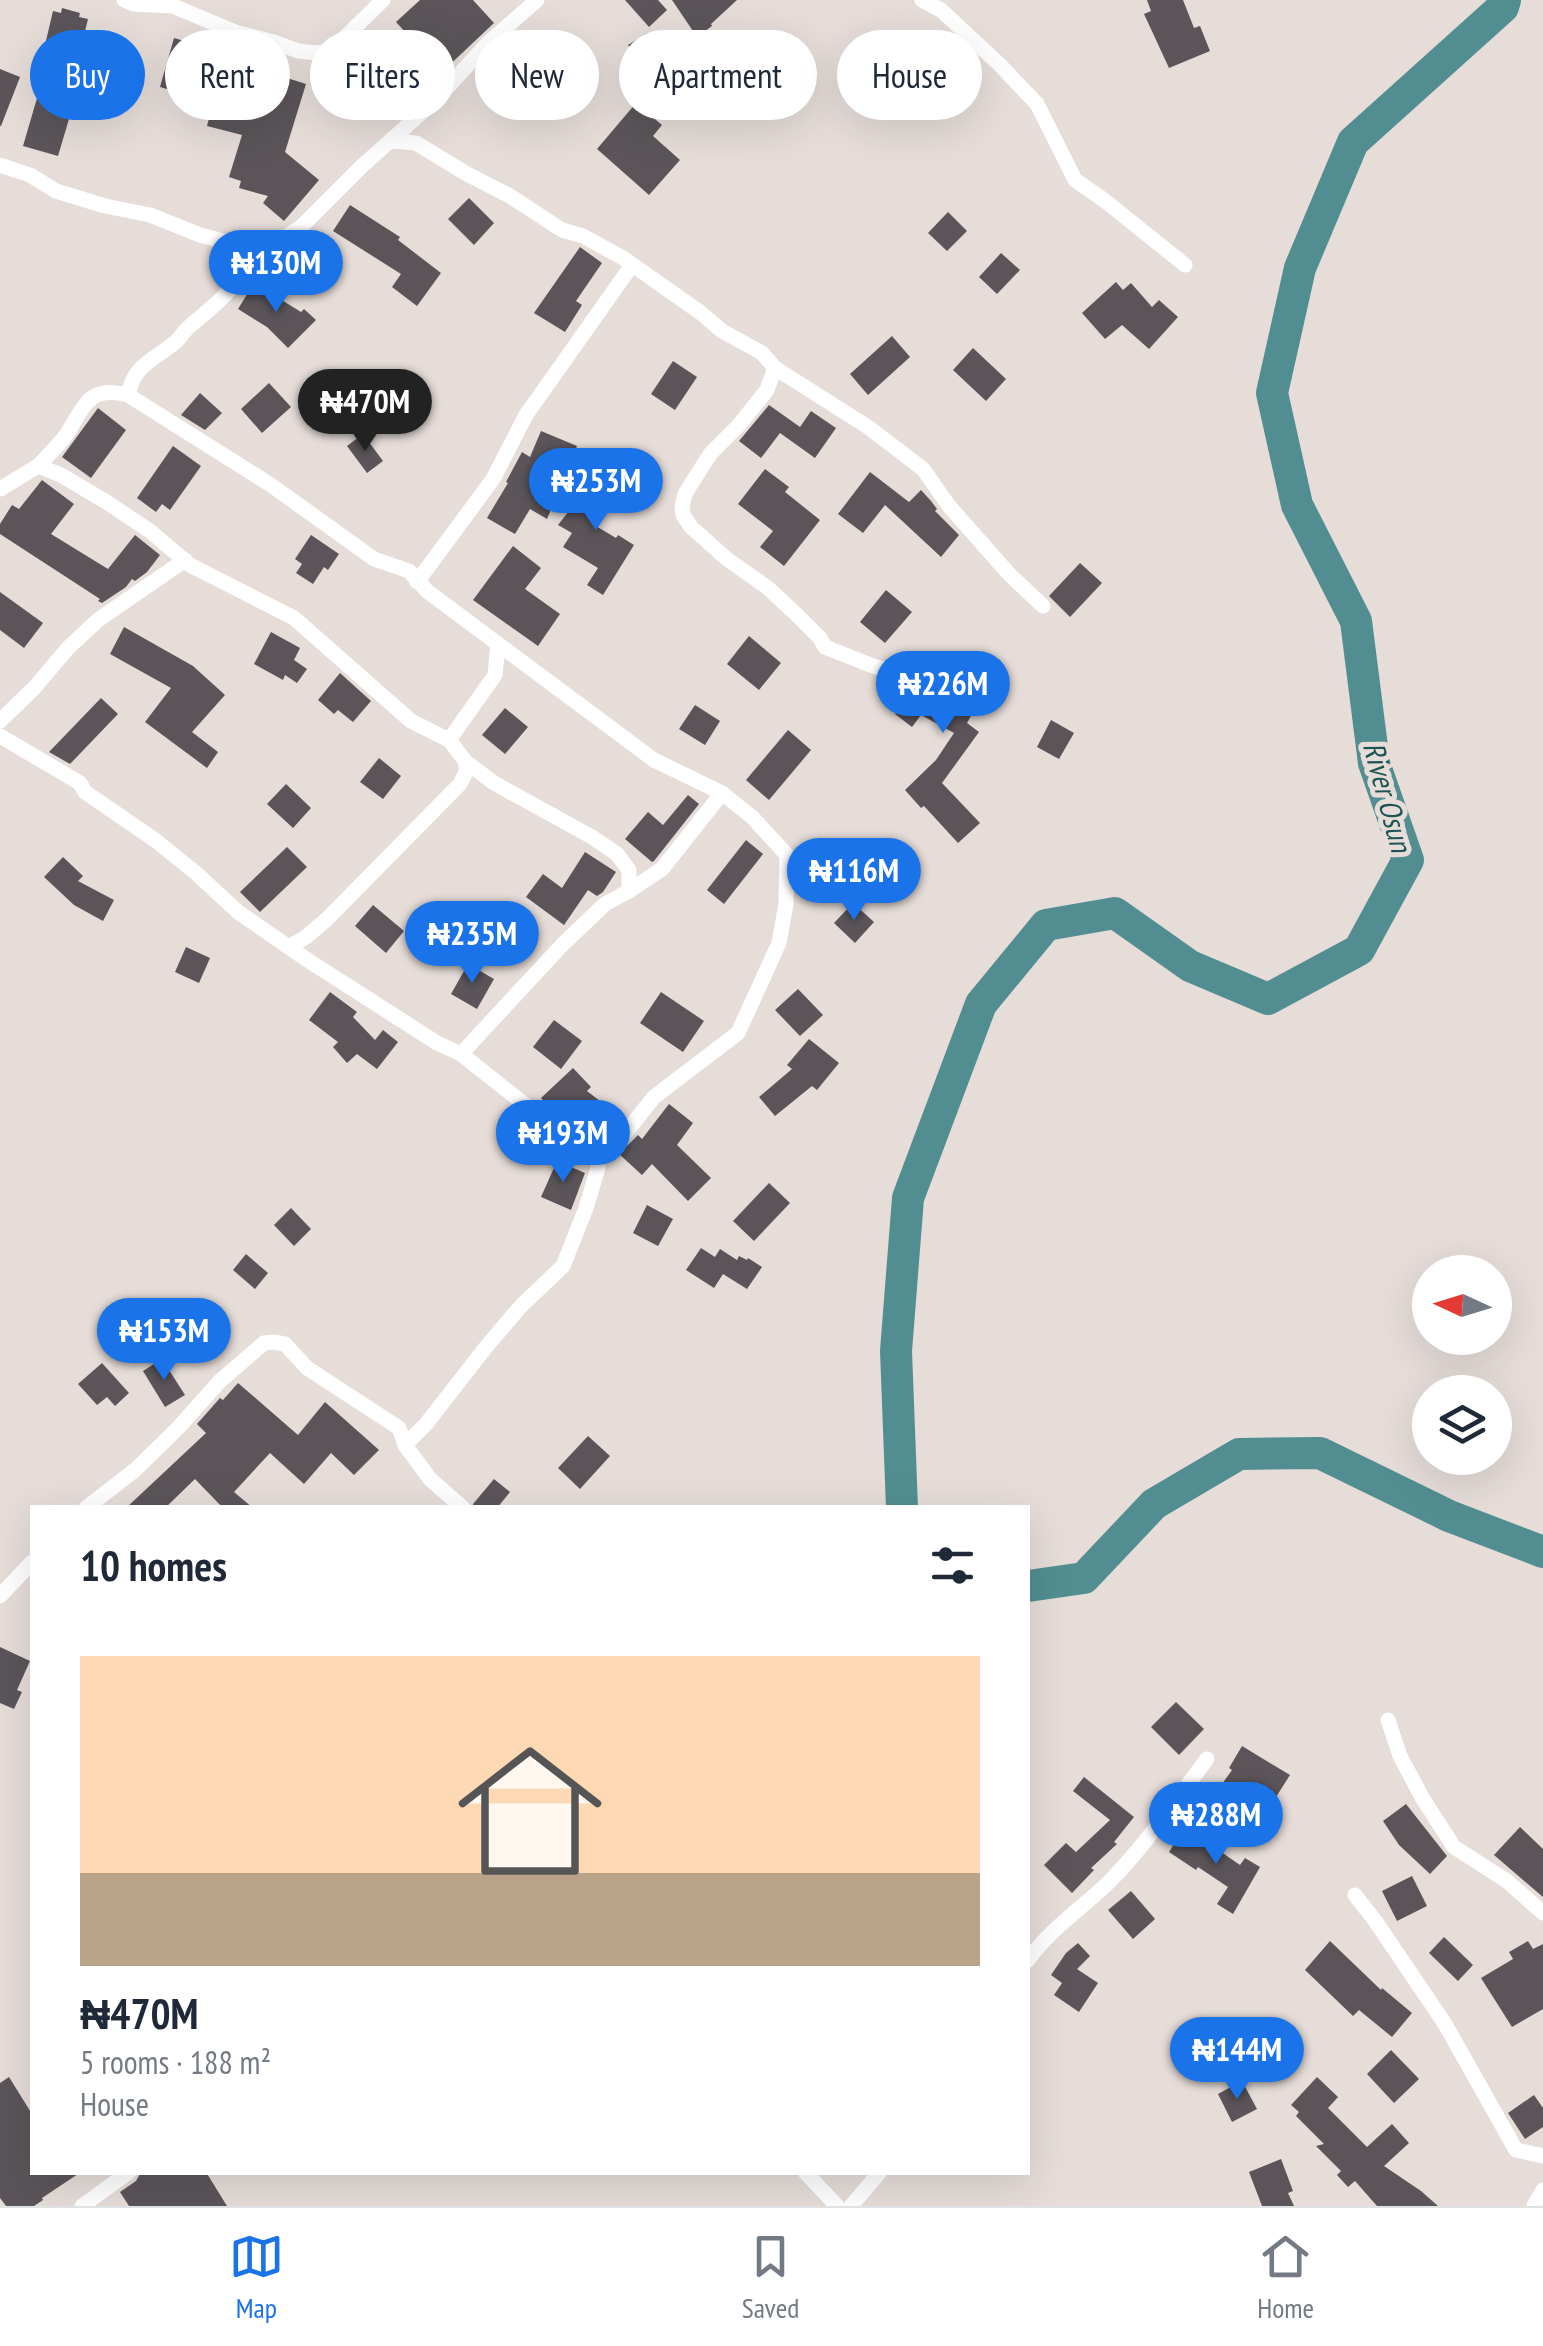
<!DOCTYPE html>
<meta charset="utf-8">
<style>
body{margin:0;font-family:"PT Sans Narrow",sans-serif;background:#f6f6f7;color:#1f2937;height:100vh;display:flex;flex-direction:column;font-size:38px;white-space:nowrap}
*{box-sizing:border-box;margin:0}
p{font-size:32px;color:#747a83}
.icon{flex:none;width:55px;height:55px;fill:none;stroke:currentColor;stroke-width:2;stroke-linecap:round;stroke-linejoin:round}
.map{position:relative;flex:1;overflow:hidden}
.side{position:absolute;left:30px;top:1505px;width:1000px;height:670px;display:flex;flex-direction:column;background:#fff;border-radius:0px;box-shadow:0 10px 40px #0002}
.side>*{flex:none}
.guide{position:absolute;left:30px;top:30px;width:1000px;height:90px;display:flex;gap:20px}
.needle{width:65px;rotate:274deg}
.buttons{position:absolute;left:1412px;top:1255px;display:grid;gap:20px}
.buttons a{display:grid;place-items:center;width:100px;height:100px;border-radius:50%;background:#fff;box-shadow:0 10px 40px #0002;font-size:50px}
.price{position:absolute;translate:-50% -85px;padding:0 22px;border-radius:35px;background:#1a73e8;color:#fff;font-size:32px;line-height:65px;filter:drop-shadow(0 2px 5px #0008)}
.price::after{content:'';position:absolute;left:50%;top:60px;width:30px;height:22px;margin-left:-15px;background:inherit;clip-path:polygon(0 0,100% 0,50% 100%)}
.price.active{background:#222;color:#fff}
ul{padding:0;list-style:none}
li{display:grid;align-content:center;gap:20px;height:530px;padding:0 50px}
li span{display:grid;place-items:center;height:310px;border-radius:0px;color:#555}
li>.icon{margin-inline-start:auto}
span .icon{width:180px;height:180px;fill:#fffc;stroke-width:1}
li b{font-size:42px}
h2{display:flex;justify-content:space-between;align-items:center;height:120px;padding:0 50px;font-size:42px}
.chip{padding:0 35px;border-radius:45px;background:#fff;box-shadow:0 10px 40px #0002;font-size:35px;line-height:90px}
.chip.active{background:#1a73e8;color:#fff}
.menu{display:flex;justify-content:space-around;align-items:center;height:140px;border-top:2px solid #e0e1e3;background:#fff;font-size:28px;color:#747a83}
.menu a{display:grid;justify-items:center;gap:5px}
.menu .active{color:#1a73e8}
.map>svg:first-child{display:block}
.lines{fill:none;stroke-linecap:round;stroke-linejoin:round}
.river{stroke:#528e91;stroke-width:32}
.building{fill:#5b555a}
.street{stroke:#fff;stroke-width:15}
.labels{text-anchor:middle;stroke-width:10;stroke-linejoin:round;paint-order:stroke}
.water-label{font-size:30px;font-style:italic;fill:#1d5355;stroke:#e6ddd9}
</style>
<div class="map">
<svg width="1543" height="2206" viewBox="0 0 1543 2206">
<rect width="100%" height="100%" fill="#e6ddd9"/>
<g class="lines">
<g class="river">
<path d="M 902,1508 L 896,1351 L 908,1198 L 981,1004 L 1046,925 L 1115,913 L 1190,966 L 1268,999 L 1359,950 L 1408,860 L 1374,763 L 1356,621 L 1297,505 L 1272,393 L 1300,268 L 1353,142 L 1503,7 L 1505,0"/>
<path d="M 1028,1586 L 1084,1578 L 1154,1504 L 1239,1454 L 1320,1453 L 1449,1516 L 1543,1552"/>
</g>
</g>
<g class="building">
<path d="M 420,0 L 473,0 L 494,23 L 442,72 L 396,22 Z"/>
<path d="M 625,0 L 658,0 L 667,10 L 649,27 Z"/>
<path d="M 672,0 L 737,0 L 711,24 L 712,26 L 697,37 Z"/>
<path d="M 1147,0 L 1183,0 L 1194,28 L 1200,26 L 1210,51 L 1169,68 L 1144,14 L 1151,11 Z"/>
<path d="M 62,8 L 80,13 L 79,17 L 88,19 L 71,90 L 77,92 L 58,156 L 23,146 L 47,64 L 41,62 L 53,11 L 61,13 Z"/>
<path d="M 647,33 L 665,63 L 647,75 L 628,45 Z"/>
<path d="M 174,38 L 202,46 L 188,95 L 160,87 Z"/>
<path d="M 695,63 L 711,80 L 689,100 L 673,84 Z"/>
<path d="M 0,69 L 20,77 L 1,126 L 0,126 Z"/>
<path d="M 268,72 L 306,84 L 285,152 L 319,180 L 284,221 L 263,203 L 268,196 L 239,188 L 241,181 L 229,177 L 242,135 L 207,126 L 214,99 L 256,110 Z"/>
<path d="M 636,103 L 662,125 L 653,136 L 680,160 L 649,195 L 597,149 Z"/>
<path d="M 469,198 L 494,223 L 474,245 L 448,219 Z"/>
<path d="M 350,205 L 400,237 L 398,240 L 441,273 L 417,306 L 392,287 L 401,274 L 333,231 Z"/>
<path d="M 948,212 L 967,231 L 947,251 L 928,233 Z"/>
<path d="M 580,247 L 602,263 L 576,301 L 582,305 L 565,332 L 534,313 Z"/>
<path d="M 1001,253 L 1020,270 L 997,294 L 979,277 Z"/>
<path d="M 1116,282 L 1123,290 L 1131,283 L 1152,307 L 1159,300 L 1178,317 L 1149,349 L 1122,325 L 1105,339 L 1082,313 Z"/>
<path d="M 254,283 L 301,312 L 304,309 L 316,320 L 288,348 L 267,327 L 238,309 Z"/>
<path d="M 892,336 L 910,357 L 868,395 L 850,374 Z"/>
<path d="M 973,348 L 1006,379 L 986,401 L 953,370 Z"/>
<path d="M 673,361 L 697,377 L 675,410 L 651,394 Z"/>
<path d="M 269,383 L 291,407 L 262,433 L 241,409 Z"/>
<path d="M 200,393 L 222,413 L 205,430 L 181,415 Z"/>
<path d="M 769,405 L 800,427 L 811,411 L 836,428 L 815,458 L 780,433 L 761,458 L 739,441 Z"/>
<path d="M 98,408 L 126,430 L 91,478 L 62,457 Z"/>
<path d="M 541,431 L 577,446 L 568,468 L 555,463 L 541,489 L 556,498 L 547,519 L 530,509 L 515,534 L 487,518 L 508,483 L 506,482 L 522,452 L 530,457 Z"/>
<path d="M 363,434 L 383,461 L 367,473 L 347,446 Z"/>
<path d="M 173,446 L 201,466 L 170,510 L 162,504 L 156,512 L 137,498 Z"/>
<path d="M 603,468 L 621,483 L 591,523 L 616,538 L 618,535 L 634,545 L 603,595 L 587,585 L 598,568 L 563,547 L 572,533 L 558,525 Z"/>
<path d="M 765,469 L 789,487 L 785,492 L 820,520 L 784,566 L 760,547 L 773,531 L 738,504 Z"/>
<path d="M 870,472 L 909,502 L 921,490 L 931,501 L 937,509 L 935,511 L 959,535 L 941,557 L 885,505 L 863,533 L 838,514 Z"/>
<path d="M 42,480 L 74,504 L 51,534 L 108,569 L 135,535 L 160,555 L 147,572 L 135,581 L 132,579 L 126,587 L 102,603 L 98,601 L 100,599 L 0,534 L 0,524 L 12,505 L 19,509 Z"/>
<path d="M 311,535 L 339,554 L 328,570 L 324,567 L 313,584 L 296,573 L 302,564 L 295,559 Z"/>
<path d="M 513,546 L 541,568 L 525,589 L 560,614 L 538,646 L 473,600 Z"/>
<path d="M 1080,563 L 1102,583 L 1070,617 L 1049,596 Z"/>
<path d="M 886,590 L 912,612 L 885,643 L 860,622 Z"/>
<path d="M 0,592 L 43,623 L 24,648 L 0,630 Z"/>
<path d="M 124,627 L 193,666 L 225,695 L 192,732 L 218,752 L 207,768 L 145,722 L 171,688 L 110,654 Z"/>
<path d="M 271,632 L 300,648 L 294,660 L 307,669 L 297,683 L 285,675 L 283,680 L 254,664 Z"/>
<path d="M 749,636 L 781,663 L 759,690 L 727,664 Z"/>
<path d="M 926,651 L 988,686 L 967,723 L 979,732 L 942,783 L 980,823 L 958,843 L 924,806 L 921,808 L 905,790 L 936,760 L 954,733 L 921,715 L 912,727 L 895,714 L 905,701 L 900,698 Z"/>
<path d="M 340,673 L 371,701 L 353,722 L 338,710 L 334,714 L 318,700 Z"/>
<path d="M 101,698 L 118,714 L 70,764 L 49,752 Z"/>
<path d="M 695,705 L 720,721 L 705,745 L 679,729 Z"/>
<path d="M 505,708 L 528,727 L 505,754 L 482,735 Z"/>
<path d="M 1051,720 L 1074,733 L 1059,759 L 1037,747 Z"/>
<path d="M 788,730 L 811,750 L 769,800 L 746,780 Z"/>
<path d="M 379,758 L 401,776 L 383,799 L 360,782 Z"/>
<path d="M 286,784 L 311,808 L 293,828 L 267,804 Z"/>
<path d="M 688,795 L 699,804 L 654,861 L 652,862 L 625,839 L 648,812 L 663,825 Z"/>
<path d="M 746,840 L 763,854 L 724,904 L 707,890 Z"/>
<path d="M 287,847 L 307,867 L 260,912 L 240,892 Z"/>
<path d="M 585,852 L 616,872 L 603,892 L 597,896 L 588,890 L 564,925 L 526,897 L 543,874 L 562,888 Z"/>
<path d="M 63,857 L 83,876 L 78,881 L 114,900 L 103,921 L 74,905 L 44,877 Z"/>
<path d="M 853,903 L 874,922 L 855,943 L 834,923 Z"/>
<path d="M 373,905 L 404,931 L 386,953 L 355,926 Z"/>
<path d="M 186,947 L 210,958 L 199,983 L 175,972 Z"/>
<path d="M 468,964 L 494,979 L 477,1009 L 451,994 Z"/>
<path d="M 798,989 L 823,1015 L 800,1036 L 775,1010 Z"/>
<path d="M 330,992 L 357,1012 L 353,1017 L 375,1040 L 383,1030 L 398,1042 L 377,1069 L 357,1054 L 347,1063 L 333,1047 L 338,1042 L 309,1020 Z"/>
<path d="M 661,992 L 704,1021 L 683,1052 L 640,1023 Z"/>
<path d="M 554,1020 L 582,1041 L 561,1069 L 533,1047 Z"/>
<path d="M 809,1039 L 839,1063 L 817,1090 L 812,1086 L 775,1116 L 759,1097 L 792,1069 L 787,1065 Z"/>
<path d="M 573,1068 L 591,1087 L 587,1091 L 622,1118 L 601,1140 L 564,1113 L 549,1107 L 541,1098 Z"/>
<path d="M 669,1104 L 693,1123 L 677,1145 L 711,1178 L 688,1201 L 652,1164 L 642,1175 L 619,1154 L 638,1135 L 642,1139 Z"/>
<path d="M 557,1161 L 585,1173 L 571,1210 L 541,1197 Z"/>
<path d="M 769,1183 L 790,1203 L 754,1241 L 733,1221 Z"/>
<path d="M 647,1205 L 673,1219 L 658,1246 L 633,1233 Z"/>
<path d="M 291,1208 L 311,1229 L 294,1246 L 274,1225 Z"/>
<path d="M 701,1248 L 715,1257 L 720,1249 L 737,1260 L 739,1256 L 747,1260 L 748,1258 L 762,1267 L 747,1289 L 723,1274 L 714,1288 L 686,1270 Z"/>
<path d="M 246,1254 L 268,1273 L 255,1289 L 233,1270 Z"/>
<path d="M 162,1359 L 185,1395 L 165,1407 L 143,1371 Z"/>
<path d="M 102,1363 L 129,1393 L 115,1406 L 107,1397 L 97,1405 L 78,1384 Z"/>
<path d="M 238,1383 L 298,1435 L 325,1402 L 379,1450 L 354,1475 L 331,1453 L 304,1484 L 270,1453 L 234,1492 L 253,1508 L 223,1508 L 195,1479 L 165,1508 L 126,1508 L 206,1433 L 197,1424 L 220,1398 L 223,1400 Z"/>
<path d="M 588,1436 L 610,1456 L 580,1489 L 558,1468 Z"/>
<path d="M 494,1479 L 510,1492 L 497,1508 L 474,1508 L 473,1504 Z"/>
<path d="M 0,1647 L 30,1661 L 17,1690 L 22,1692 L 14,1709 L 0,1703 Z"/>
<path d="M 1176,1702 L 1204,1729 L 1179,1755 L 1151,1727 Z"/>
<path d="M 1242,1746 L 1290,1775 L 1276,1797 L 1272,1795 L 1251,1826 L 1212,1798 L 1232,1770 L 1229,1768 Z"/>
<path d="M 1084,1777 L 1134,1817 L 1114,1842 L 1117,1844 L 1091,1868 L 1094,1870 L 1072,1893 L 1044,1865 L 1066,1843 L 1076,1852 L 1110,1820 L 1073,1791 Z"/>
<path d="M 1406,1804 L 1447,1856 L 1430,1874 L 1399,1845 L 1383,1821 Z"/>
<path d="M 1185,1827 L 1240,1865 L 1245,1858 L 1260,1867 L 1233,1914 L 1217,1904 L 1228,1887 L 1198,1867 L 1196,1870 L 1169,1852 Z"/>
<path d="M 1520,1827 L 1543,1849 L 1543,1897 L 1494,1855 Z"/>
<path d="M 1412,1876 L 1427,1906 L 1397,1921 L 1382,1891 Z"/>
<path d="M 1131,1891 L 1155,1919 L 1133,1939 L 1108,1910 Z"/>
<path d="M 1444,1937 L 1473,1965 L 1458,1981 L 1429,1953 Z"/>
<path d="M 1330,1941 L 1381,1990 L 1382,1988 L 1412,2013 L 1392,2037 L 1359,2010 L 1353,2016 L 1305,1970 Z"/>
<path d="M 1528,1941 L 1533,1949 L 1543,1944 L 1543,2009 L 1512,2027 L 1481,1978 L 1513,1959 L 1509,1952 Z"/>
<path d="M 1078,1943 L 1090,1956 L 1077,1969 L 1098,1983 L 1079,2012 L 1054,1995 L 1062,1983 L 1051,1975 L 1066,1953 Z"/>
<path d="M 1391,2050 L 1419,2079 L 1394,2103 L 1367,2074 Z"/>
<path d="M 9,2077 L 32,2114 L 32,2172 L 81,2172 L 42,2198 L 43,2200 L 34,2206 L 6,2206 L 0,2198 L 0,2083 Z"/>
<path d="M 1317,2077 L 1338,2097 L 1328,2108 L 1367,2147 L 1392,2124 L 1409,2143 L 1384,2166 L 1421,2191 L 1438,2206 L 1377,2206 L 1355,2181 L 1348,2187 L 1337,2175 L 1341,2171 L 1316,2146 L 1324,2144 L 1296,2116 L 1299,2112 L 1291,2105 Z"/>
<path d="M 1242,2081 L 1257,2109 L 1232,2122 L 1218,2094 Z"/>
<path d="M 1534,2095 L 1543,2108 L 1543,2127 L 1525,2139 L 1508,2113 Z"/>
<path d="M 1281,2159 L 1293,2191 L 1288,2193 L 1294,2206 L 1262,2206 L 1249,2172 Z"/>
<path d="M 141,2172 L 206,2172 L 227,2206 L 129,2206 L 120,2192 L 136,2181 Z"/>
</g>
<g class="lines">
<g class="street">
<path d="M 124,0 L 133,4 L 173,6 L 235,32 L 274,42 L 298,51 L 317,53 L 331,51 L 383,0"/>
<path d="M 922,0 L 941,10 L 1000,65 L 1037,104 L 1075,180 L 1104,200 L 1185,265"/>
<path d="M 391,141 L 416,143 L 467,174 L 510,196 L 562,230 L 583,236 L 623,258 L 701,313 L 722,331 L 762,353 L 775,368 L 767,390 L 739,425 L 711,453 L 691,484 L 685,494 L 682,506 L 683,515 L 691,527 L 727,559 L 768,588 L 798,616 L 820,638 L 825,647 L 873,666 L 891,671"/>
<path d="M 0,165 L 30,175 L 56,191 L 105,206 L 150,215 L 200,235 L 250,248 L 266,249 L 301,227 L 362,166 L 437,99 L 487,44 L 537,0"/>
<path d="M 775,368 L 868,427 L 923,469 L 949,506 L 1009,574 L 1043,606"/>
<path d="M 128,395 C 134,365 152,361 173,344 C 180,339 183,332 189,327 C 214,305 247,283 250,248"/>
<path d="M 38,466 C 47,456 58,446 66,435 C 85,406 88,385 128,395 L 271,485 L 374,559 L 409,571 L 427,591 L 498,644 L 495,675 L 449,740"/>
<path d="M 0,489 L 38,466 L 61,475 L 108,503 L 150,531 L 190,565 L 294,618 L 411,721 L 449,740 L 466,762 L 466,772 L 460,784 L 327,919 L 306,937 L 289,947"/>
<path d="M 417,582 L 493,479 L 526,415 L 632,265"/>
<path d="M 498,644 L 654,760 L 722,793 L 752,817 L 787,855 L 786,904 L 779,943 L 738,1033 L 654,1097 L 627,1131 L 597,1159"/>
<path d="M 0,721 L 35,687 L 68,648 L 98,620 L 185,560"/>
<path d="M 0,736 L 80,783 L 85,792 L 155,840 L 196,873 L 238,912 L 309,961 L 437,1043 L 461,1054 L 533,1111 L 566,1128 L 595,1150 L 598,1168 L 586,1208 L 563,1266 L 521,1306 L 486,1347 L 426,1424 L 405,1445"/>
<path d="M 629,891 L 662,869 L 722,793"/>
<path d="M 461,1054 L 562,945 L 605,904 L 629,891 L 629,870 L 617,854 L 592,837 L 494,783 L 466,762"/>
<path d="M 86,1508 L 135,1470 L 178,1428 L 220,1381 L 264,1343 L 273,1342 L 285,1344 L 307,1368 L 399,1428 L 405,1445 L 430,1479 L 463,1508"/>
<path d="M 0,1596 L 32,1562"/>
<path d="M 1388,1720 L 1400,1756 L 1423,1799 L 1454,1847 L 1507,1881 L 1543,1913"/>
<path d="M 1355,1895 L 1376,1922 L 1445,2024 L 1516,2150 L 1543,2156"/>
<path d="M 1028,1960 C 1051,1928 1084,1907 1111,1880 C 1147,1843 1176,1800 1207,1759"/>
<path d="M 805,2172 L 837,2206"/>
<path d="M 82,2206 L 129,2172"/>
<path d="M 851,2206 L 880,2172"/>
<path d="M 1534,2206 L 1543,2190"/>
</g>
</g>
<g class="labels">
<g class="water-label">
<text transform="translate(1387 797) rotate(75)" y="10">River Osun</text>
</g>
</g>
</svg>
<div class="buttons">
<a><svg class="needle" viewBox="-14 -14 28 28"><path d="M0-13l5 13h-10z" fill="#e53935"/><path d="M0 13l5-13h-10z" fill="#747a83"/></svg></a>
<a><svg class="icon" aria-label="layers" viewBox="0 0 24 24"><path d="M12 4l9 5-9 5-9-5zM3 14l9 5 9-5"/></svg></a>
</div>
<b class="price" style="left:276px;top:315px">₦130M</b>
<b class="price active" style="left:365px;top:454px">₦470M</b>
<b class="price" style="left:596px;top:533px">₦253M</b>
<b class="price" style="left:943px;top:736px">₦226M</b>
<b class="price" style="left:854px;top:923px">₦116M</b>
<b class="price" style="left:472px;top:986px">₦235M</b>
<b class="price" style="left:563px;top:1185px">₦193M</b>
<b class="price" style="left:164px;top:1383px">₦153M</b>
<b class="price" style="left:1216px;top:1867px">₦288M</b>
<b class="price" style="left:1237px;top:2102px">₦144M</b>
<div class="guide">
<a class="chip active">Buy</a>
<a class="chip">Rent</a>
<a class="chip">Filters</a>
<a class="chip">New</a>
<a class="chip">Apartment</a>
<a class="chip">House</a>
</div>
<section class="side">
<h2>10 homes<svg class="icon" aria-label="filters" viewBox="0 0 24 24"><path d="M4 7h16M4 17h16"/><circle cx="9" cy="7" r="2"/><circle cx="15" cy="17" r="2"/></svg></h2>
<ul>
<li><span style="background:linear-gradient(#ffd9b3 70%,#b9a48a 0)"><svg class="icon" aria-label="home" viewBox="0 0 24 24"><path d="M3 11l9-7 9 7M6 9v11h12V9"/></svg></span><div><b>₦470M</b><p>5 rooms · 188 m²</p><p>House</p></div></li>
</ul>
</section>
</div>
<nav class="menu">
<a class="active"><svg class="icon" aria-label="map" viewBox="0 0 24 24"><path d="M3 6l6-2 6 2 6-2v14l-6 2-6-2-6 2zM9 4v14M15 6v14"/></svg>Map</a>
<a><svg class="icon" aria-label="saved" viewBox="0 0 24 24"><path d="M7 4h10v16l-5-4-5 4z"/></svg>Saved</a>
<a><svg class="icon" aria-label="home" viewBox="0 0 24 24"><path d="M3 11l9-7 9 7M6 9v11h12V9"/></svg>Home</a>
</nav>
